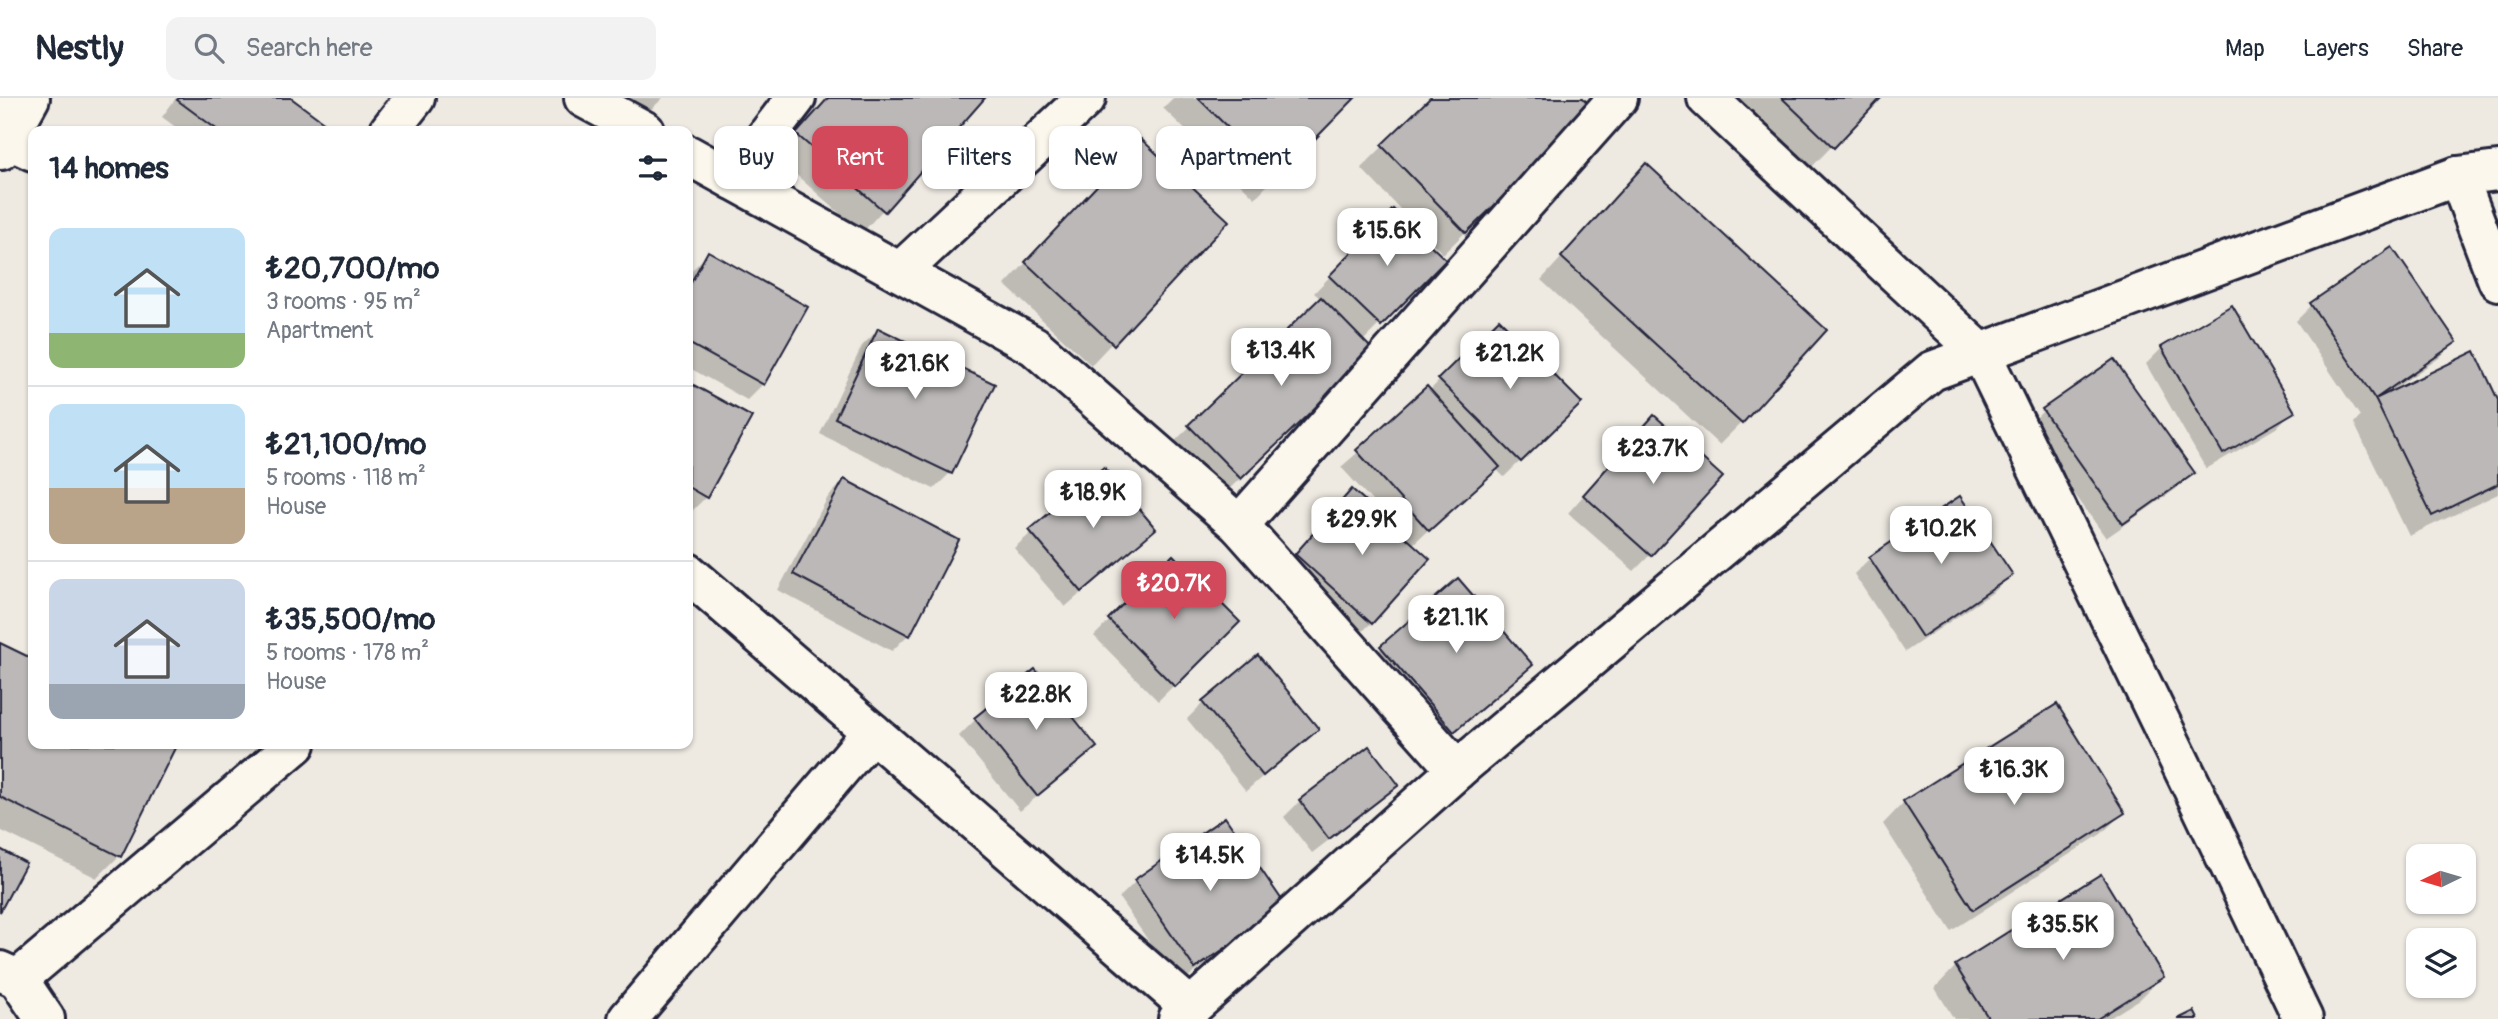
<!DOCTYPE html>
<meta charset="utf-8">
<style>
body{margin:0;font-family:Pangolin,sans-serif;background:#f2f2f3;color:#1f2937;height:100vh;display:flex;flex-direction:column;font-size:26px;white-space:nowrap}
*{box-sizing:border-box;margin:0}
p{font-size:23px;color:#747a83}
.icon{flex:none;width:38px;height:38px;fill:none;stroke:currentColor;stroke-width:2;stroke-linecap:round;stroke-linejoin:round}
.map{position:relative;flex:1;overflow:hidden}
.side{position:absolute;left:28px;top:28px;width:665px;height:623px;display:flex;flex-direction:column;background:#fff;border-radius:14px;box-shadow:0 2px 5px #0004}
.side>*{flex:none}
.guide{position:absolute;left:714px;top:28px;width:665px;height:63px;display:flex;gap:14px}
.needle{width:46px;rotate:265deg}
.tools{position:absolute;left:2406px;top:746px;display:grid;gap:14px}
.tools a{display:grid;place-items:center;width:70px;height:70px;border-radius:14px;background:#fff;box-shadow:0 2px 5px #0004;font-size:35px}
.price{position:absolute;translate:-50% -60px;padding:0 16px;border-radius:14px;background:#fff;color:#222;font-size:23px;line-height:46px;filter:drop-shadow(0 2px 4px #0008)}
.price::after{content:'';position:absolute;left:50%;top:42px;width:21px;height:16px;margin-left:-10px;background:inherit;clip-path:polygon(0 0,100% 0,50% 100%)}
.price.on{background:#d1495b;color:#fff}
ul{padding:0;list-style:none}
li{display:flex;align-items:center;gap:21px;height:175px;padding:0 21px}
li+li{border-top:2px solid #e0e1e3}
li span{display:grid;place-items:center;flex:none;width:196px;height:140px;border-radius:14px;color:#555}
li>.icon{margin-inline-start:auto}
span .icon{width:84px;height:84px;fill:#fffc;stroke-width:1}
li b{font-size:30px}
h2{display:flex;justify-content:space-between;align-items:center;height:84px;padding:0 21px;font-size:30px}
.tag{padding:0 24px;border-radius:14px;background:#fff;box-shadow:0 2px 5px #0004;font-size:24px;line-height:63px}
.tag.on{background:#d1495b;color:#fff}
header{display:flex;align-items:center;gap:42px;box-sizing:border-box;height:98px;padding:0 35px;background:#fff;border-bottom:2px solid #e0e1e3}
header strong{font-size:33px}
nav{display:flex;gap:38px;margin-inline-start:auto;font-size:24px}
.search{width:490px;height:63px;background:#f2f2f3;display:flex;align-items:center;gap:18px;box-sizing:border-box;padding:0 24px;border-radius:14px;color:#747a83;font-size:26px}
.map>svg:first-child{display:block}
.shadow{fill:#0003}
.building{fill:#bcb8b8;stroke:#22223b;stroke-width:2}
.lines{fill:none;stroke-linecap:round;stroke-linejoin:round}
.minor-casing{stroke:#22223b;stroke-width:44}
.minor{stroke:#fbf7ec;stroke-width:38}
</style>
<header>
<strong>Nestly</strong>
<div class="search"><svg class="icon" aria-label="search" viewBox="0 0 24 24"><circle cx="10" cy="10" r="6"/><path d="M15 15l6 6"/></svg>Search here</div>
<nav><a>Map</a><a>Layers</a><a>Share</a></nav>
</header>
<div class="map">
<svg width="2498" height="921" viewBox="0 0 2498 921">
<rect width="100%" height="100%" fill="#eeeae2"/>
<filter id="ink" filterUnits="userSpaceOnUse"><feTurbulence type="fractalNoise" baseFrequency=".0143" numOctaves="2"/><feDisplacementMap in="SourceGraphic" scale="14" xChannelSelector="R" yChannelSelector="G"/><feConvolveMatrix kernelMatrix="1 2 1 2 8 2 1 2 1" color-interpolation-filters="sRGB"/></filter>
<g filter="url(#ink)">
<g class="shadow">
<path d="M 176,0 L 288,0 L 330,31 L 329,33 L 181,33 L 162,19 Z"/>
<path d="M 618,0 L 663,0 L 644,18 Z"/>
<path d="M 827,0 L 983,0 L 862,135 L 776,59 Z"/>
<path d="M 1173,0 L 1352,0 L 1255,100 L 1163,10 Z"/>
<path d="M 1432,0 L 1580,0 L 1569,33 L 1443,156 L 1361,70 Z"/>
<path d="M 1729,0 L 1878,0 L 1807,74 Z"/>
<path d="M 1119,65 L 1226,123 L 1091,267 L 1005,187 Z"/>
<path d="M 1625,90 L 1741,325 L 1719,347 L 1541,182 Z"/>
<path d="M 1393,113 L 1443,162 L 1362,244 L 1355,269 L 1224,396 L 1174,344 L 1321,201 L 1314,195 Z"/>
<path d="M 709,155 L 763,286 L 747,302 L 688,269 L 688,180 L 693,171 Z"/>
<path d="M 2312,207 L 2455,244 L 2439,260 L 2391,293 L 2498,306 L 2498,396 L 2409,438 L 2354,325 L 2360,318 L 2296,223 Z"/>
<path d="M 1499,223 L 1579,305 L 1504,379 L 1495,370 L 1412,447 L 1371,525 L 1355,541 L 1280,473 L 1336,410 L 1393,430 L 1395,428 L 1341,369 L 1429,293 Z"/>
<path d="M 878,232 L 950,375 L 934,391 L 820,336 L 862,248 Z"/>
<path d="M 2162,250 L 2292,314 L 2276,330 L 2206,371 L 2146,266 Z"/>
<path d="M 688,286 L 750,320 L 706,399 L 690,415 L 688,414 Z"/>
<path d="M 2043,313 L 2192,375 L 2176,391 L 2106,440 L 2027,329 Z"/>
<path d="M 1638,336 L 1650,457 L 1634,473 L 1568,415 Z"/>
<path d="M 1103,372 L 1138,446 L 1065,509 L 1014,450 Z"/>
<path d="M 844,383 L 957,443 L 908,537 L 892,553 L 778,492 L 828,399 Z"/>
<path d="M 1960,400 L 2011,477 L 1995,493 L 1905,554 L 1854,476 L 1870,460 Z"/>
<path d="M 1173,459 L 1238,524 L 1158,603 L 1094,538 Z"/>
<path d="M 1457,483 L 1515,582 L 1437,649 L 1365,565 Z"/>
<path d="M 0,547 L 33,563 L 33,646 L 175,646 L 119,758 L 97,780 L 0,732 Z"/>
<path d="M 1034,574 L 1095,649 L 1020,713 L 959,638 L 975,622 Z"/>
<path d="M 1203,605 L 1317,631 L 1246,693 L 1187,621 Z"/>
<path d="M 1396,687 L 1380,703 L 1312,755 L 1284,719 L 1300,703 Z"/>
<path d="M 1904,704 L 2123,715 L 2101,736 L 1951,833 L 1883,726 Z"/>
<path d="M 1135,784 L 1268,823 L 1178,886 L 1119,800 Z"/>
<path d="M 1956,868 L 2162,879 L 2140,901 L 2108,921 L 1954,921 L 1935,890 Z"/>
</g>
<g class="building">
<path d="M 179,0 L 291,0 L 333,31 L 331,33 L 219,33 L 177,2 Z"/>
<path d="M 828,0 L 985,0 L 885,114 L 796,36 Z"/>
<path d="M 1198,0 L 1355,0 L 1278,79 Z"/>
<path d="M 1430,0 L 1583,0 L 1593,11 L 1466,135 L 1381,47 Z"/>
<path d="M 1782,0 L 1881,0 L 1834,50 Z"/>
<path d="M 1141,41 L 1229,123 L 1114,247 L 1025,164 Z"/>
<path d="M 1646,65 L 1827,232 L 1742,326 L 1561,159 Z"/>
<path d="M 1393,111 L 1446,162 L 1381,228 L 1329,178 Z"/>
<path d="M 2392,149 L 2457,244 L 2375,301 L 2310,205 Z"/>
<path d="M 708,153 L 808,209 L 764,287 L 688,245 L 688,190 Z"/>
<path d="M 1321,199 L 1374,253 L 1241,381 L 1188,327 Z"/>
<path d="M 2232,207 L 2295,314 L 2223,356 L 2161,249 Z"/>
<path d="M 1499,221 L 1582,305 L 1521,364 L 1438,281 Z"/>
<path d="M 878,230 L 995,286 L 952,376 L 835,320 Z"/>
<path d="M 2475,253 L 2498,302 L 2498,386 L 2432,418 L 2375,301 Z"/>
<path d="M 2114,261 L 2195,375 L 2123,426 L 2042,311 Z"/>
<path d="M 688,284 L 752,319 L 707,400 L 688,389 Z"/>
<path d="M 1427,288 L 1500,369 L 1429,433 L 1356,352 Z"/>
<path d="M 1654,317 L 1723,379 L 1651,458 L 1583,397 Z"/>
<path d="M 1104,369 L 1156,431 L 1082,494 L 1029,432 Z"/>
<path d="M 844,381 L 959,442 L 910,538 L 793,476 Z"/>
<path d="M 1352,391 L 1430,461 L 1372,526 L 1295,456 Z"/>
<path d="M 1960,398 L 2013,477 L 1922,539 L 1869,459 Z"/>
<path d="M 1173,457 L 1240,524 L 1175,589 L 1108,521 Z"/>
<path d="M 1458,480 L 1533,567 L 1454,634 L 1380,548 Z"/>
<path d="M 0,545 L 33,561 L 33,646 L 177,646 L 121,759 L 0,699 Z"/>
<path d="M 1258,557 L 1319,631 L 1263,678 L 1202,604 Z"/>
<path d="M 1035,571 L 1097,649 L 1037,698 L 974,620 Z"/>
<path d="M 2057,606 L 2125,715 L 1973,812 L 1903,703 Z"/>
<path d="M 1369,648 L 1399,687 L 1329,741 L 1299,702 Z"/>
<path d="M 1225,719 L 1286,808 L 1195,871 L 1134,782 Z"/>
<path d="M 0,751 L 26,765 L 0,814 Z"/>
<path d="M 2101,776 L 2164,879 L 2097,921 L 1989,921 L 1955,867 Z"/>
<path d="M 2194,913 L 2198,921 L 2178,921 Z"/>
</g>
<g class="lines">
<g class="minor-casing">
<g id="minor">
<path d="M 584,0 L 645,33"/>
<path d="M 1707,0 L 1981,255 L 2197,699 L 2303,921"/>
<path d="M 0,9 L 7,41 L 33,53"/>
<path d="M 389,33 L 415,0"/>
<path d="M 1,52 L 30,0"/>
<path d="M 688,57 L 1034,248 L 1239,427 L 1457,672"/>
<path d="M 2458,78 L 2498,183"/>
<path d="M 733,82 L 796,0"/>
<path d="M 900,174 L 1086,0"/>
<path d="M 1239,427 L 1618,0"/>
<path d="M 688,475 L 1190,909"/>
<path d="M 0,873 L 18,881 L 45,921"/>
<path d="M 18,881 L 296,646"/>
<path d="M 628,921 L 872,634"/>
<path d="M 1178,921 L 1457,672 L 1932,273 L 2458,78 L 2498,73"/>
</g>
</g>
<use href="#minor" class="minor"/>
</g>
</g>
</svg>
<div class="tools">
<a><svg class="needle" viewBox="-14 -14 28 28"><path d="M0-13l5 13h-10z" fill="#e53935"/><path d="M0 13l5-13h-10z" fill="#747a83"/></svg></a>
<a><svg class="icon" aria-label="layers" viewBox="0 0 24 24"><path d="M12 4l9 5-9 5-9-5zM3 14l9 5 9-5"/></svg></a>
</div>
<b class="price" style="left:1387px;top:170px">₺15.6K</b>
<b class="price" style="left:1281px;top:290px">₺13.4K</b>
<b class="price" style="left:1510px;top:293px">₺21.2K</b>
<b class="price" style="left:915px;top:303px">₺21.6K</b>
<b class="price" style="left:1653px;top:388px">₺23.7K</b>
<b class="price" style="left:1093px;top:432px">₺18.9K</b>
<b class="price" style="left:1362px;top:459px">₺29.9K</b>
<b class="price" style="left:1941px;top:468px">₺10.2K</b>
<b class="price on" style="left:1174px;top:523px">₺20.7K</b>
<b class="price" style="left:1456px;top:557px">₺21.1K</b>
<b class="price" style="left:1036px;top:634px">₺22.8K</b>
<b class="price" style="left:2014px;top:709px">₺16.3K</b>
<b class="price" style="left:1210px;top:795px">₺14.5K</b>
<b class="price" style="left:2063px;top:864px">₺35.5K</b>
<div class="guide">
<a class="tag">Buy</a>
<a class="tag on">Rent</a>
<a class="tag">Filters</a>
<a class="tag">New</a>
<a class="tag">Apartment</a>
</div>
<section class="side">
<h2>14 homes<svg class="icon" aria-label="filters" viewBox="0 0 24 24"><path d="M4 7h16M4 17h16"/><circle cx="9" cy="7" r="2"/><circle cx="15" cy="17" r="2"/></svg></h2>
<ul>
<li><span style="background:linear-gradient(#bfe0f5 75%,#8fb573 0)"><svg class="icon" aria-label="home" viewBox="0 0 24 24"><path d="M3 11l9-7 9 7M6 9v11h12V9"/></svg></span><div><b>₺20,700/mo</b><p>3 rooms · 95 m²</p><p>Apartment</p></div></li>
<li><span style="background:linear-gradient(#bfe0f5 60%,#b9a48a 0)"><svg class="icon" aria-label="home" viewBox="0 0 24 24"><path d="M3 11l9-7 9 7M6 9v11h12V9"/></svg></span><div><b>₺21,100/mo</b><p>5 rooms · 118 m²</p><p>House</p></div></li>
<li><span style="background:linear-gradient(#c9d6e8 75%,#9aa5b1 0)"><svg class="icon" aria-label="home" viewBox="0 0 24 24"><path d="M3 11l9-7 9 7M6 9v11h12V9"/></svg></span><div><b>₺35,500/mo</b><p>5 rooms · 178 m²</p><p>House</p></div></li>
</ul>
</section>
</div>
